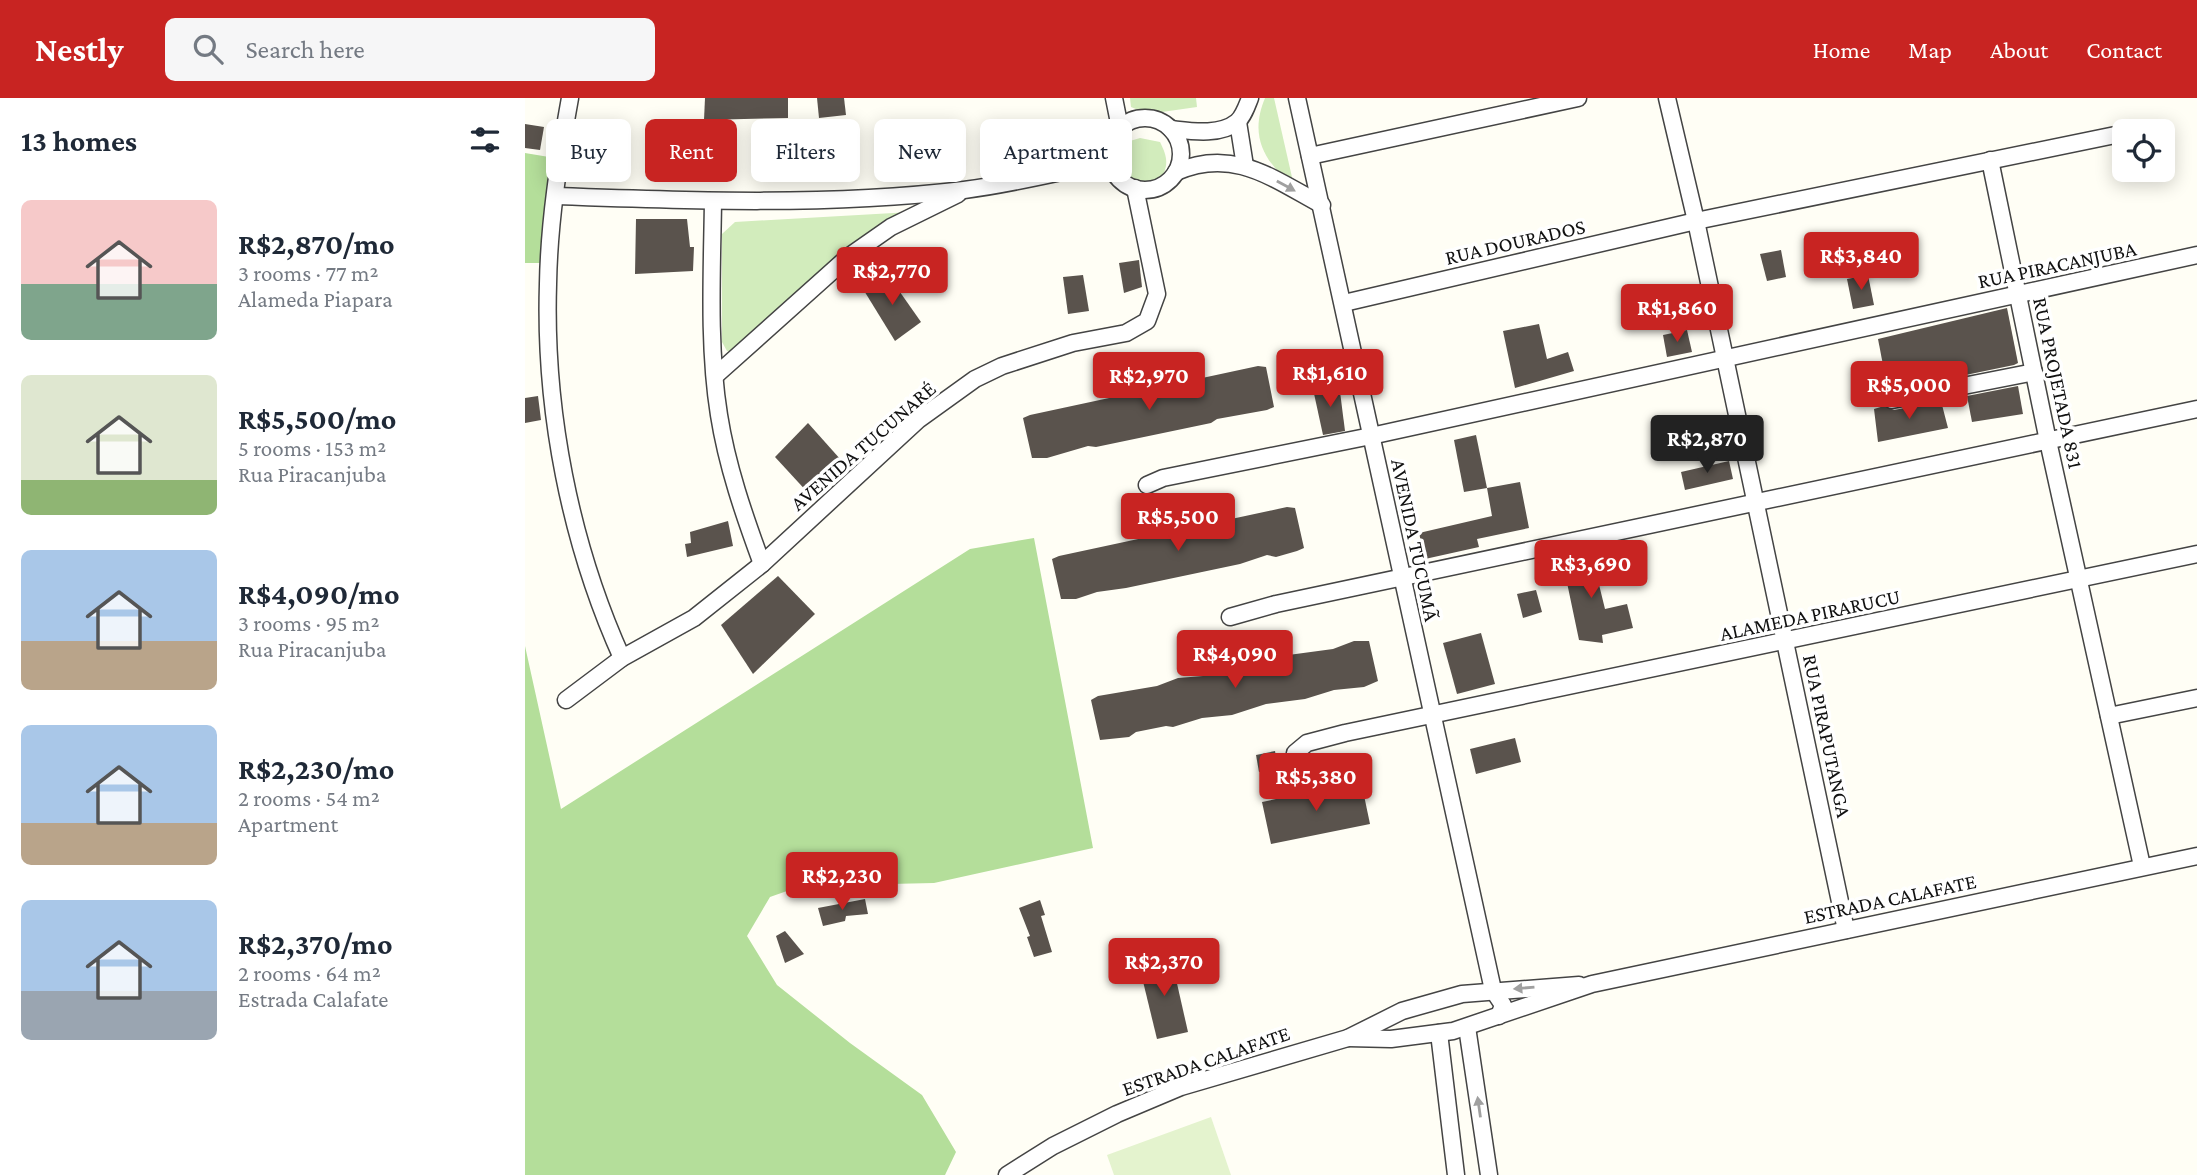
<!DOCTYPE html>
<meta charset="utf-8">
<style>
body{margin:0;font-family:"Crimson Pro",serif;background:#f6f6f7;color:#1f2937;height:100vh;display:flex;flex-direction:column;font-size:26px;white-space:nowrap}
*{box-sizing:border-box;margin:0}
p{font-size:23px;color:#747a83}
.icon{flex:none;width:38px;height:38px;fill:none;stroke:currentColor;stroke-width:2;stroke-linecap:round;stroke-linejoin:round}
.map{position:relative;flex:1;overflow:hidden}
.details{display:flex;flex-direction:column;background:#fff;width:525px}
.details>*{flex:none}
.guide{position:absolute;left:21px;top:21px;width:665px;height:63px;display:flex;gap:14px}
.tools{position:absolute;left:1587px;top:21px;display:grid;gap:14px}
.tools a{display:grid;place-items:center;width:63px;height:63px;border-radius:10px;background:#fff;box-shadow:0 4px 18px #0003;font-size:35px}
.price{position:absolute;translate:-50% -60px;padding:0 16px;border-radius:7px;background:#c82422;color:#fff;font-size:23px;line-height:46px;filter:drop-shadow(0 2px 4px #0008)}
.price::after{content:'';position:absolute;left:50%;top:42px;width:21px;height:16px;margin-left:-10px;background:inherit;clip-path:polygon(0 0,100% 0,50% 100%)}
.price.active{background:#222;color:#fff}
ul{padding:0;list-style:none}
li{display:flex;align-items:center;gap:21px;height:175px;padding:0 21px}
li span{display:grid;place-items:center;flex:none;width:196px;height:140px;border-radius:10px;color:#555}
li>.icon{margin-inline-start:auto}
span .icon{width:84px;height:84px;fill:#fffc;stroke-width:1}
li b{font-size:30px}
h2{display:flex;justify-content:space-between;align-items:center;height:84px;padding:0 21px;font-size:30px}
.tag{padding:0 24px;border-radius:10px;background:#fff;box-shadow:0 4px 18px #0003;font-size:24px;line-height:63px}
.tag.active{background:#c82422;color:#fff}
header{display:flex;align-items:center;gap:42px;box-sizing:border-box;height:98px;padding:0 35px;background:#c82422;color:#fff}
header strong{font-size:33px}
nav{display:flex;gap:38px;margin-inline-start:auto;font-size:24px}
.search{width:490px;height:63px;background:#f6f6f7;display:flex;align-items:center;gap:18px;box-sizing:border-box;padding:0 24px;border-radius:10px;color:#747a83;font-size:26px}
main{display:flex;flex:1;min-height:0}
.map>svg:first-child{display:block}
.green{fill:#d2ecbc}
.forest{fill:#b4de9a}
.pitch{fill:#e4f3ce}
.building{fill:#5a534d}
.lines{fill:none;stroke-linecap:round;stroke-linejoin:round}
.minor-casing{stroke:#444;stroke-width:19}
.minor{stroke:#fff;stroke-width:16}
.oneway{fill:#a0a0a0}
.labels{text-anchor:middle;stroke-width:7;stroke-linejoin:round;paint-order:stroke}
.street-label{font-size:21px;fill:#111;stroke:#fff}
</style>
<header>
<strong>Nestly</strong>
<div class="search"><svg class="icon" aria-label="search" viewBox="0 0 24 24"><circle cx="10" cy="10" r="6"/><path d="M15 15l6 6"/></svg>Search here</div>
<nav><a>Home</a><a>Map</a><a>About</a><a>Contact</a></nav>
</header>
<main>
<section class="details">
<h2>13 homes<svg class="icon" aria-label="filters" viewBox="0 0 24 24"><path d="M4 7h16M4 17h16"/><circle cx="9" cy="7" r="2"/><circle cx="15" cy="17" r="2"/></svg></h2>
<ul>
<li><span style="background:linear-gradient(#f6c9c9 60%,#7fa58c 0)"><svg class="icon" aria-label="home" viewBox="0 0 24 24"><path d="M3 11l9-7 9 7M6 9v11h12V9"/></svg></span><div><b>R$2,870/mo</b><p>3 rooms · 77 m²</p><p>Alameda Piapara</p></div></li>
<li><span style="background:linear-gradient(#dfe7d0 75%,#8fb573 0)"><svg class="icon" aria-label="home" viewBox="0 0 24 24"><path d="M3 11l9-7 9 7M6 9v11h12V9"/></svg></span><div><b>R$5,500/mo</b><p>5 rooms · 153 m²</p><p>Rua Piracanjuba</p></div></li>
<li><span style="background:linear-gradient(#a9c7e8 65%,#b9a48a 0)"><svg class="icon" aria-label="home" viewBox="0 0 24 24"><path d="M3 11l9-7 9 7M6 9v11h12V9"/></svg></span><div><b>R$4,090/mo</b><p>3 rooms · 95 m²</p><p>Rua Piracanjuba</p></div></li>
<li><span style="background:linear-gradient(#a9c7e8 70%,#b9a48a 0)"><svg class="icon" aria-label="home" viewBox="0 0 24 24"><path d="M3 11l9-7 9 7M6 9v11h12V9"/></svg></span><div><b>R$2,230/mo</b><p>2 rooms · 54 m²</p><p>Apartment</p></div></li>
<li><span style="background:linear-gradient(#a9c7e8 65%,#9aa5b1 0)"><svg class="icon" aria-label="home" viewBox="0 0 24 24"><path d="M3 11l9-7 9 7M6 9v11h12V9"/></svg></span><div><b>R$2,370/mo</b><p>2 rooms · 64 m²</p><p>Estrada Calafate</p></div></li>
</ul>
</section>
<div class="map">
<svg width="1672" height="1077" viewBox="0 0 1672 1077">
<rect width="100%" height="100%" fill="#fffef5"/>
<g class="green">
<path d="M 605,0 L 671,0 L 672,9 L 623,16 L 606,9 Z"/>
<path d="M 740,0 L 749,0 L 769,88 C 739,64 724,38 740,0 Z"/>
<path d="M 615,40 L 635,44 C 643,60 644,68 634,84 L 621,88 L 601,86 L 594,68 L 595,52 L 605,43 Z"/>
<path d="M 386,114 L 212,255 L 202,253 L 197,244 L 197,136 L 210,124 Z"/>
</g>
<g class="forest">
<path d="M 0,55 L 24,59 L 16,165 L 0,165 Z"/>
<path d="M 509,440 L 568,750 L 409,785 L 276,788 L 245,799 L 222,838 L 252,887 L 325,945 L 397,997 L 431,1054 L 420,1077 L 0,1077 L 0,548 L 36,711 L 445,451 Z"/>
</g>
<path class="pitch" d="M 686,1019 L 706,1077 L 589,1077 L 582,1057 Z"/>
<g class="building">
<path d="M 180,0 L 263,0 L 263,20 L 179,22 Z"/>
<path d="M 292,0 L 319,0 L 321,17 L 294,20 Z"/>
<path d="M 0,26 L 19,29 L 15,52 L 0,50 Z"/>
<path d="M 111,121 L 162,121 L 165,149 L 169,149 L 168,173 L 110,176 Z"/>
<path d="M 1256,152 L 1261,179 L 1242,183 L 1235,156 Z"/>
<path d="M 614,162 L 617,189 L 599,195 L 594,165 Z"/>
<path d="M 363,177 L 396,224 L 370,243 L 338,191 Z"/>
<path d="M 558,177 L 564,213 L 543,216 L 538,179 Z"/>
<path d="M 1343,177 L 1349,207 L 1328,211 L 1322,181 Z"/>
<path d="M 1482,210 L 1493,265 L 1489,267 L 1363,293 L 1353,241 Z"/>
<path d="M 1014,226 L 1022,261 L 1043,254 L 1049,273 L 990,290 L 978,233 Z"/>
<path d="M 1162,232 L 1167,254 L 1142,259 L 1138,237 Z"/>
<path d="M 733,268 L 741,269 L 749,309 L 742,312 L 692,321 L 686,325 L 571,349 L 563,348 L 522,360 L 507,360 L 498,320 L 505,317 Z"/>
<path d="M 814,286 L 820,333 L 798,337 L 788,291 Z"/>
<path d="M 1493,288 L 1498,316 L 1447,324 L 1442,298 Z"/>
<path d="M 13,298 L 16,322 L 0,325 L 0,300 Z"/>
<path d="M 1416,303 L 1423,330 L 1353,344 L 1349,311 L 1359,308 L 1369,312 Z"/>
<path d="M 283,325 L 316,362 L 285,397 L 250,359 Z"/>
<path d="M 951,337 L 962,390 L 939,394 L 929,342 Z"/>
<path d="M 1204,363 L 1208,381 L 1160,392 L 1156,374 Z"/>
<path d="M 995,384 L 1004,430 L 952,441 L 954,449 L 900,461 L 894,435 L 967,418 L 962,390 Z"/>
<path d="M 762,409 L 770,410 L 779,450 L 772,453 L 751,459 L 742,457 L 715,466 L 601,490 L 572,494 L 551,501 L 536,501 L 527,461 L 534,458 Z"/>
<path d="M 203,423 L 208,448 L 162,459 L 160,446 L 166,445 L 165,434 Z"/>
<path d="M 1065,450 L 1080,511 L 1102,506 L 1108,530 L 1077,537 L 1078,545 L 1054,542 L 1036,456 Z"/>
<path d="M 253,478 L 290,516 L 228,576 L 196,527 Z"/>
<path d="M 1011,492 L 1017,514 L 998,520 L 992,496 Z"/>
<path d="M 956,535 L 970,586 L 932,596 L 918,545 Z"/>
<path d="M 829,543 L 844,543 L 853,583 L 839,589 L 809,592 L 780,601 L 741,606 L 707,617 L 677,620 L 648,629 L 641,628 L 611,634 L 604,639 L 575,642 L 566,602 L 573,598 L 632,588 L 653,580 L 678,578 L 712,568 L 742,565 L 756,558 L 808,551 Z"/>
<path d="M 990,640 L 996,664 L 951,676 L 945,651 Z"/>
<path d="M 750,653 L 753,671 L 734,674 L 731,657 Z"/>
<path d="M 836,683 L 845,726 L 746,746 L 737,704 Z"/>
<path d="M 340,801 L 343,816 L 321,818 L 320,823 L 298,828 L 293,810 Z"/>
<path d="M 515,802 L 520,817 L 516,818 L 527,854 L 509,859 L 502,839 L 505,838 L 494,810 Z"/>
<path d="M 260,833 L 279,856 L 260,865 L 251,838 Z"/>
<path d="M 646,859 L 663,934 L 632,941 L 614,867 Z"/>
</g>
<g class="lines">
<g class="minor-casing">
<g id="minor">
<path d="M 45,0 C 34,61 24,124 23,186 C 19,312 45,445 97,560"/>
<path d="M 589,0 L 595,30"/>
<path d="M 772,0 C 839,297 900,595 968,892 L 978,907 L 974,918"/>
<path d="M 1142,0 L 1171,123 L 1321,832"/>
<circle cx="620" cy="56" r="36"/>
<path d="M 713,24 L 720,68"/>
<path d="M 646,31 C 665,33 695,38 712,24 C 718,19 722,8 725,0"/>
<path d="M 785,58 L 1053,0"/>
<path d="M 1465,62 L 1523,343 L 1617,768"/>
<path d="M 651,74 C 708,49 747,80 797,107"/>
<path d="M 31,98 C 167,103 304,108 439,92 C 488,86 537,73 585,64"/>
<path d="M 188,104 C 187,173 183,249 194,317 C 202,368 219,417 237,466"/>
<path d="M 819,205 L 1171,123 L 1600,35"/>
<path d="M 190,278 L 323,159 L 366,129 L 433,96"/>
<path d="M 1367,302 L 1509,274"/>
<path d="M 622,387 L 638,380 L 846,338 L 1672,157"/>
<path d="M 705,519 L 751,506 L 1672,311"/>
<path d="M 41,602 L 97,560 L 169,520 L 237,466 L 393,322 L 450,281 L 477,268 L 548,245 L 601,235 L 622,223 L 632,196 L 610,90"/>
<path d="M 1584,618 L 1672,600"/>
<path d="M 770,655 L 782,645 L 820,635 L 1672,456"/>
<path d="M 942,929 L 964,1077"/>
<path d="M 914,935 L 931,1077"/>
<path d="M 823,940 L 866,941 L 928,933 L 1067,886 L 1672,758"/>
<path d="M 482,1077 L 528,1048 L 592,1016 L 656,989 L 823,940 L 877,913 L 937,896 L 1054,887"/>
</g>
</g>
<use href="#minor" class="minor"/>
</g>
<defs><path id="oneway-solid" d="M-6-.8H1V-3.2L6.5 0L1 3.2V.8H-6Z" transform="scale(1.75)"/></defs>
<g class="oneway">
<use href="#oneway-solid" transform="translate(761 88) rotate(29)"/>
<use href="#oneway-solid" transform="translate(999 890) rotate(175)"/>
<use href="#oneway-solid" transform="translate(954 1009) rotate(-98)"/>
</g>
<g class="labels">
<g class="street-label">
<text transform="translate(990 144) rotate(-13)" y="7">RUA DOURADOS</text>
<text transform="translate(1532 167) rotate(-12)" y="7">RUA PIRACANJUBA</text>
<text transform="translate(1533 285) rotate(78)" y="7">RUA PROJETADA 831</text>
<text transform="translate(338 348) rotate(-41)" y="7">AVENIDA TUCUNARÉ</text>
<text transform="translate(890 442) rotate(78)" y="7">AVENIDA TUCUMÃ</text>
<text transform="translate(1285 517) rotate(-12)" y="7">ALAMEDA PIRARUCU</text>
<text transform="translate(1302 638) rotate(78)" y="7">RUA PIRAPUTANGA</text>
<text transform="translate(1365 801) rotate(-12)" y="7">ESTRADA CALAFATE</text>
<text transform="translate(681 963) rotate(-19)" y="7">ESTRADA CALAFATE</text>
</g>
</g>
</svg>
<div class="tools">
<a><svg class="icon" aria-label="locate" viewBox="0 0 24 24"><circle cx="12" cy="12" r="6"/><path d="M12 2v4M12 18v4M2 12h4M18 12h4"/></svg></a>
</div>
<b class="price" style="left:1336px;top:194px">R$3,840</b>
<b class="price" style="left:367px;top:209px">R$2,770</b>
<b class="price" style="left:1152px;top:246px">R$1,860</b>
<b class="price" style="left:805px;top:311px">R$1,610</b>
<b class="price" style="left:624px;top:314px">R$2,970</b>
<b class="price" style="left:1384px;top:323px">R$5,000</b>
<b class="price active" style="left:1182px;top:377px">R$2,870</b>
<b class="price" style="left:653px;top:455px">R$5,500</b>
<b class="price" style="left:1066px;top:502px">R$3,690</b>
<b class="price" style="left:710px;top:592px">R$4,090</b>
<b class="price" style="left:791px;top:715px">R$5,380</b>
<b class="price" style="left:317px;top:814px">R$2,230</b>
<b class="price" style="left:639px;top:900px">R$2,370</b>
<div class="guide">
<a class="tag">Buy</a>
<a class="tag active">Rent</a>
<a class="tag">Filters</a>
<a class="tag">New</a>
<a class="tag">Apartment</a>
</div>
</div>
</main>
